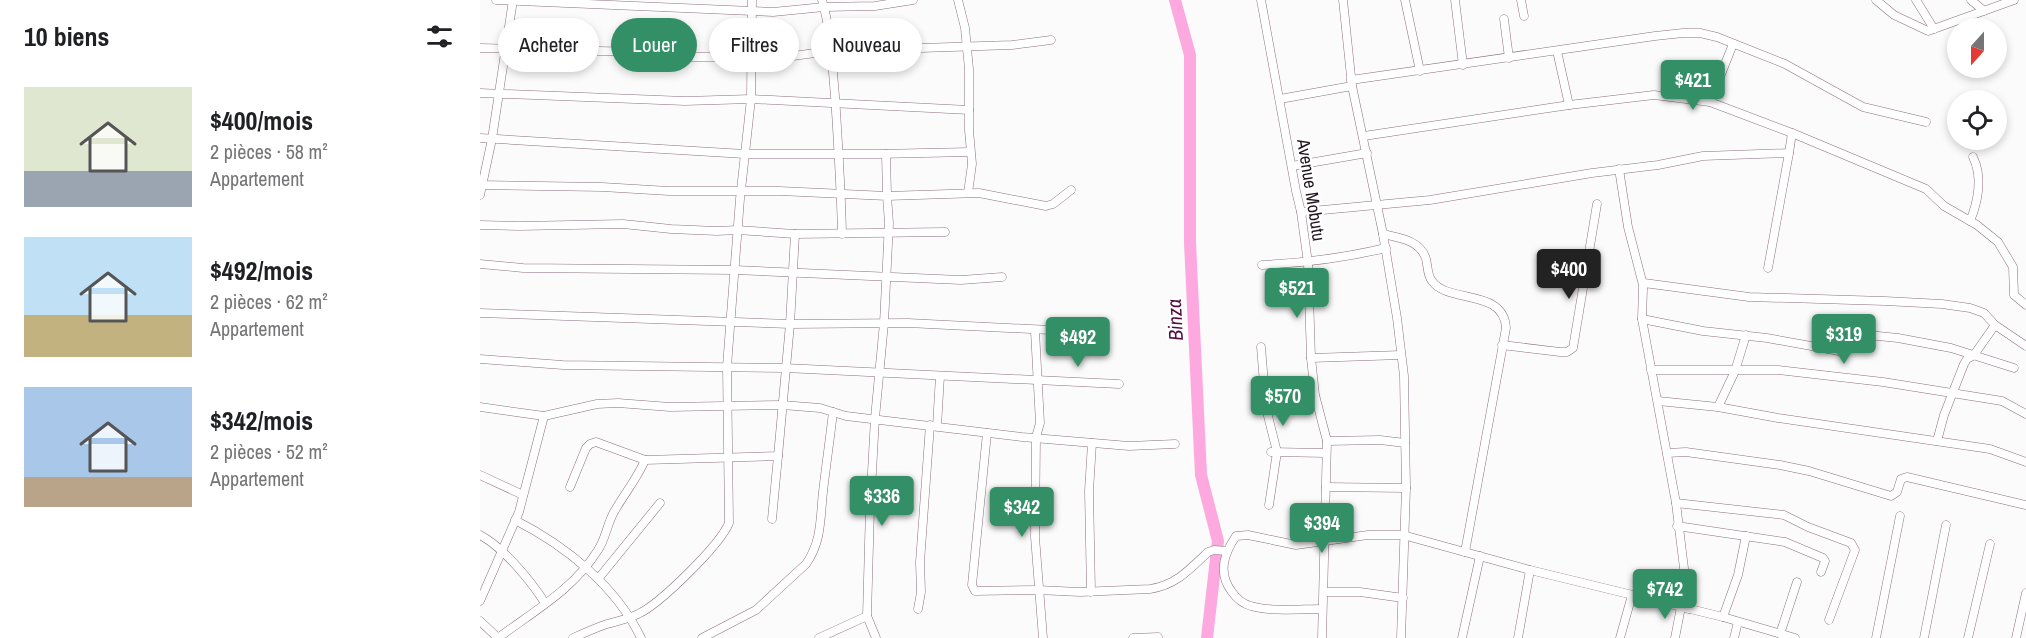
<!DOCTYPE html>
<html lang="fr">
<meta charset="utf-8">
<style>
body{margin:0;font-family:"Archivo Narrow",sans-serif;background:#f6f6f6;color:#202124;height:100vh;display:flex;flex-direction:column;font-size:22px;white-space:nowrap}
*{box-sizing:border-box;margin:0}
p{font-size:20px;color:#757577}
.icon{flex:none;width:33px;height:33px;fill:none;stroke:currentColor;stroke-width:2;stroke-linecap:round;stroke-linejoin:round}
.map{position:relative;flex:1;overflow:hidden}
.panel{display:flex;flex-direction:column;background:#fff;width:480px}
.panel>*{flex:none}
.guide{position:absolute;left:18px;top:18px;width:570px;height:54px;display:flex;gap:12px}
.needle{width:39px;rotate:201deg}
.tools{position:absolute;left:1467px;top:18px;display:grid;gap:12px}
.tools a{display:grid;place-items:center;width:60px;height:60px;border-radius:50%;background:#fff;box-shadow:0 3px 9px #0003;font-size:30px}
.price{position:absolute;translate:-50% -51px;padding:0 14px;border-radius:6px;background:#338f66;color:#fff;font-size:20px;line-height:39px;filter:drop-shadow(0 2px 3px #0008)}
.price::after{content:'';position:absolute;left:50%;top:36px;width:18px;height:14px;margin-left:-9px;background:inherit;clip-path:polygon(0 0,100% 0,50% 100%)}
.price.on{background:#222;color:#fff}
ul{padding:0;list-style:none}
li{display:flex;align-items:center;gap:18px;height:150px;padding:0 24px}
li span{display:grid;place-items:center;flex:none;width:168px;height:120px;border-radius:0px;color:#555}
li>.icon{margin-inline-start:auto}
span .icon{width:72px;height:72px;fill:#fffc;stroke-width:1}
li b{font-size:26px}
h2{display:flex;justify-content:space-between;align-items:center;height:72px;padding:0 24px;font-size:26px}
.tag{padding:0 21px;border-radius:27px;background:#fff;box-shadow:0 3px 9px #0003;font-size:21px;line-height:54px}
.tag.on{background:#338f66;color:#fff}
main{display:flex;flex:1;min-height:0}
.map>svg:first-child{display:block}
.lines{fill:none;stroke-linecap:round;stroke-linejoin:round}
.river{stroke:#fda9df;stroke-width:12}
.minor-casing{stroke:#8d6f81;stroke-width:9}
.minor{stroke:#fff;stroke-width:8}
.labels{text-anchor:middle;stroke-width:4.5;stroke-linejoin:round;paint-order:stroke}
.street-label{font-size:18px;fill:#21161d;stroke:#fff}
.water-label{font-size:20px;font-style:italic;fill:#530a40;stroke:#fff}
</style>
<main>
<section class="panel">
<h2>10 biens<svg class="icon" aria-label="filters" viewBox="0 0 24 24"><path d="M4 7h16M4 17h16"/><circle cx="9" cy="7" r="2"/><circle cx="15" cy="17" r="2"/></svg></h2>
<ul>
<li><span style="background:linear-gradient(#dfe7d0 70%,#9aa5b1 0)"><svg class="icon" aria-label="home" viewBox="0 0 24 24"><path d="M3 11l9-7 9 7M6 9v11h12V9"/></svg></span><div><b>$400/mois</b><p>2 pièces · 58 m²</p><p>Appartement</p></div></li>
<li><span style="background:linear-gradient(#bfe0f5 65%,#c2b280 0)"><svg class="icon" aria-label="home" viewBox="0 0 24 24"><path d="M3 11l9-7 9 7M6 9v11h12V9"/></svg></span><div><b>$492/mois</b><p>2 pièces · 62 m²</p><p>Appartement</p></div></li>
<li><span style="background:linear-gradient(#a9c7e8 75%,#b9a48a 0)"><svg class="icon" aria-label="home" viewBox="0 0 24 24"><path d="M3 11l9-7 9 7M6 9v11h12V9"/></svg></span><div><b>$342/mois</b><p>2 pièces · 52 m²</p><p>Appartement</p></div></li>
</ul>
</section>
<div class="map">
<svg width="1546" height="638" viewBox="0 0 1546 638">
<rect width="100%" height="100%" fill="#fbfbfb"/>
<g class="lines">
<path class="river" d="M 695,0 L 710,55 L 710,243 L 721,475 L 738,541 L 727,638"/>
<g class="minor-casing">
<g id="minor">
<path d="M 16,0 L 293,12 L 344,7 L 395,6 L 433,0"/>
<path d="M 342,0 C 351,31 352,64 355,96 C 358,142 361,187 362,234"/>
<path d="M 478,0 L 485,28 L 489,69 L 489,130 L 492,164 L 488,193"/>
<path d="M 781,0 L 816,191 L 821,212 L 828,263 L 831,358 L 835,395 L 847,441 L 842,638"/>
<path d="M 863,0 L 872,86 L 903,234 L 917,318 L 924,376 L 926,488 L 921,638"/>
<path d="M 925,0 L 940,71"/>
<path d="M 975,0 L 983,65"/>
<path d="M 1041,0 L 1044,16"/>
<path d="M 1396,0 L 1414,15 L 1448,31 L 1534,0"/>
<path d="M 1436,0 L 1454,29"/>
<path d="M 1491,0 L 1504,11"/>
<path d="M 1024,19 L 1029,58"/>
<path d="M 0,48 L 159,52 L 207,57 L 271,57 L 313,56 L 350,51 L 532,45 L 571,40"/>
<path d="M 1077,51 L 1089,105"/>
<path d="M 871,80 L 1175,36 L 1203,33 L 1220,33 L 1237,37 L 1305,64 L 1383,107 L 1446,122"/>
<path d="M 0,93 L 205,101 L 271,99 L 489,110"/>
<path d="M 800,99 L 872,86"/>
<path d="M 1230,102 L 1253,44"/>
<path d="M 884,136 L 1089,105 L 1174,95 L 1230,102 L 1312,133 L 1446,189 L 1464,206 L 1497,225 L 1518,242 L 1533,267 L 1534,295 L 1546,305"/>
<path d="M 0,138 L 265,154 L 398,154 L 490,152"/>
<path d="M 406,154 L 407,196 L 499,193 L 566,206 L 573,204 L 591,190"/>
<path d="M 812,166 L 887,153"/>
<path d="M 1139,169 L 1148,227 L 1163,285"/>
<path d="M 0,185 L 122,187 L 189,191 L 300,191 L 407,196 L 409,223 L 404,323 L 395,418 L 390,508 L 387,616 L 396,638"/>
<path d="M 0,195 L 12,139 L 33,0"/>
<path d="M 821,212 L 950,200 L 1112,173 L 1178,165 L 1223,156 L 1309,153 L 1312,133"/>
<path d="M 1490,221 C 1498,202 1503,177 1493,157"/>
<path d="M 0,225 L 39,226 L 143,224 L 191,229 L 237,231 L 257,230 L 315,234 L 465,232"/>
<path d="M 903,234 C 920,238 940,240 946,259 C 948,266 947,275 952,281 C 968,304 1024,288 1026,328 L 985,552"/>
<path d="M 0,264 L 43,268 L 255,270 L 481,280 L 522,277"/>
<path d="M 782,265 C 825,263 864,258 906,248"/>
<path d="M 1288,268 L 1309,153"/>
<path d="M 0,313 L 310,324 L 428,323 L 590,331"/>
<path d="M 1162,319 L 1223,331 L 1287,338 L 1359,351"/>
<path d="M 555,331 L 560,423 L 556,437 L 555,537 L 563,638"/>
<path d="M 1388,335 L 1418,338 L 1471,348 L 1534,368"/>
<path d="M 1022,345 L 1080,352 L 1087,352 L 1093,348 L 1117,204"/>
<path d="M 781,347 L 786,408 L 797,452 L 789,505"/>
<path d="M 831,358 L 921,355"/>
<path d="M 0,359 L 83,365 L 305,368 L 639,384"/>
<path d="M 1171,370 L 1298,370 L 1403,382 L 1522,401 L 1546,414"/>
<path d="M 1178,401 L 1238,407 L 1298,418 L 1510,449 L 1546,462"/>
<path d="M 0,407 L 64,416 L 117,404 L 138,403 L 190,407 L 302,405 L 340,408 L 366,416 L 542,437 L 649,446 L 695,444"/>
<path d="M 1238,407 L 1255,371 L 1266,335"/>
<path d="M 457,426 L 460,376"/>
<path d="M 507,433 L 492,585 L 495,591 L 558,590 L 600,592 L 670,589 C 696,585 709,570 728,552 L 734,550 L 747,551"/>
<path d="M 847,441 L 900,440 L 925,443"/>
<path d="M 1457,441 L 1464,415 L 1484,364 L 1487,359 L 1494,355 L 1515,325"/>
<path d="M 791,452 L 846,453"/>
<path d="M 1187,453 L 1206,452 L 1300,465 L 1329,471 L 1411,496 L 1417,492 L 1421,479 L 1427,477 L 1546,505"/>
<path d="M 0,475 L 43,495"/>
<path d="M 90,487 L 106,448 L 110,444 L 116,442 L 165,460 L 298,456 L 310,324 L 315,234"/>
<path d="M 846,487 L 926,488"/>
<path d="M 1196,503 L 1304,515 L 1328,527 L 1371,543 L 1375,550 L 1349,620"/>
<path d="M 292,519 L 298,456"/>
<path d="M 35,520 C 86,546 136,586 161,638"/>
<path d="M 1197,526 L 1305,542 L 1343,558 L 1345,561 L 1341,572"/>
<path d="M 0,535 C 23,547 51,581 65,603"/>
<path d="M 118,579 L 180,503"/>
<path d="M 611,592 L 609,491 L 612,443"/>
<path d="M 844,592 L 880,592 L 923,598"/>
<path d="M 0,601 L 39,512 L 64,416"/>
<path d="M 438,609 L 441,592 L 440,562 L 450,425"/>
<path d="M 842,609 C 820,609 792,612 771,606 C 763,604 757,599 752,592 C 738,574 743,555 756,536 L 768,535 L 816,545 L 888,535 L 923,535 L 1050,570 L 1243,617 L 1315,638"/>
<path d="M 1209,609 L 1196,503 L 1162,319 L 1163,288 L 1164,283 L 1269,297 L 1405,301 L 1462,304 L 1490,308 L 1504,313 L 1515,325 L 1546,346"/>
<path d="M 1243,617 L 1258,575 L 1266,536"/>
<path d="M 0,621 L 18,638"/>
<path d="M 1300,634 L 1317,582"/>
<path d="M 18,638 C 54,611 94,589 118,550 C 126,538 127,524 134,512 C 144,494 157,479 165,460"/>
<path d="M 93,638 C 104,633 115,628 127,624 C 138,621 148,619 158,614 C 180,604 240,545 249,523 L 247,366 L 260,199 L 271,99 L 272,0"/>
<path d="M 222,638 L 276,610 L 326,564 C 342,541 340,519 343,492 C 346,465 350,439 353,412"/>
<path d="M 339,638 L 387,616"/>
<path d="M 653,638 L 678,637"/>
<path d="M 982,638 L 1000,556"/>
<path d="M 1038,638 L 1050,570"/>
<path d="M 1140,638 L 1152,595"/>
<path d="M 1195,638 L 1201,607"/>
<path d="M 1254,638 L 1258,622"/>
<path d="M 1396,638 L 1420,516"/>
<path d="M 1444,638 L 1466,525"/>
<path d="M 1488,638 L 1510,544"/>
<path d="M 1536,638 L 1546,593"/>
</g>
</g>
<use href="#minor" class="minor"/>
</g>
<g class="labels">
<g class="street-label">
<text transform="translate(831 190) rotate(81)" y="6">Avenue Mobutu</text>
</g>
<g class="water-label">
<text transform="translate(695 320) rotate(-93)" y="7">Binza</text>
</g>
</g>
</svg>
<div class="tools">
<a><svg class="needle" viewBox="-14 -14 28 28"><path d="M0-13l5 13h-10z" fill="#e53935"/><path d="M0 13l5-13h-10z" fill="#757577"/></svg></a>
<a><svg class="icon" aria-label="locate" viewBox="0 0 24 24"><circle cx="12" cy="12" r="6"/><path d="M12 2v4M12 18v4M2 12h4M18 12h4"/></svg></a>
</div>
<b class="price" style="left:1213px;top:111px">$421</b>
<b class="price on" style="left:1089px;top:300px">$400</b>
<b class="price" style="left:817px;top:319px">$521</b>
<b class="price" style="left:1364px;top:365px">$319</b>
<b class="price" style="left:598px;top:368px">$492</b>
<b class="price" style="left:803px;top:427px">$570</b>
<b class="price" style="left:402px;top:527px">$336</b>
<b class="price" style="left:542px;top:538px">$342</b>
<b class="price" style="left:842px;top:554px">$394</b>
<b class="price" style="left:1185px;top:620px">$742</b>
<div class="guide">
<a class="tag">Acheter</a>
<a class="tag on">Louer</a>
<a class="tag">Filtres</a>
<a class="tag">Nouveau</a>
</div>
</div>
</main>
